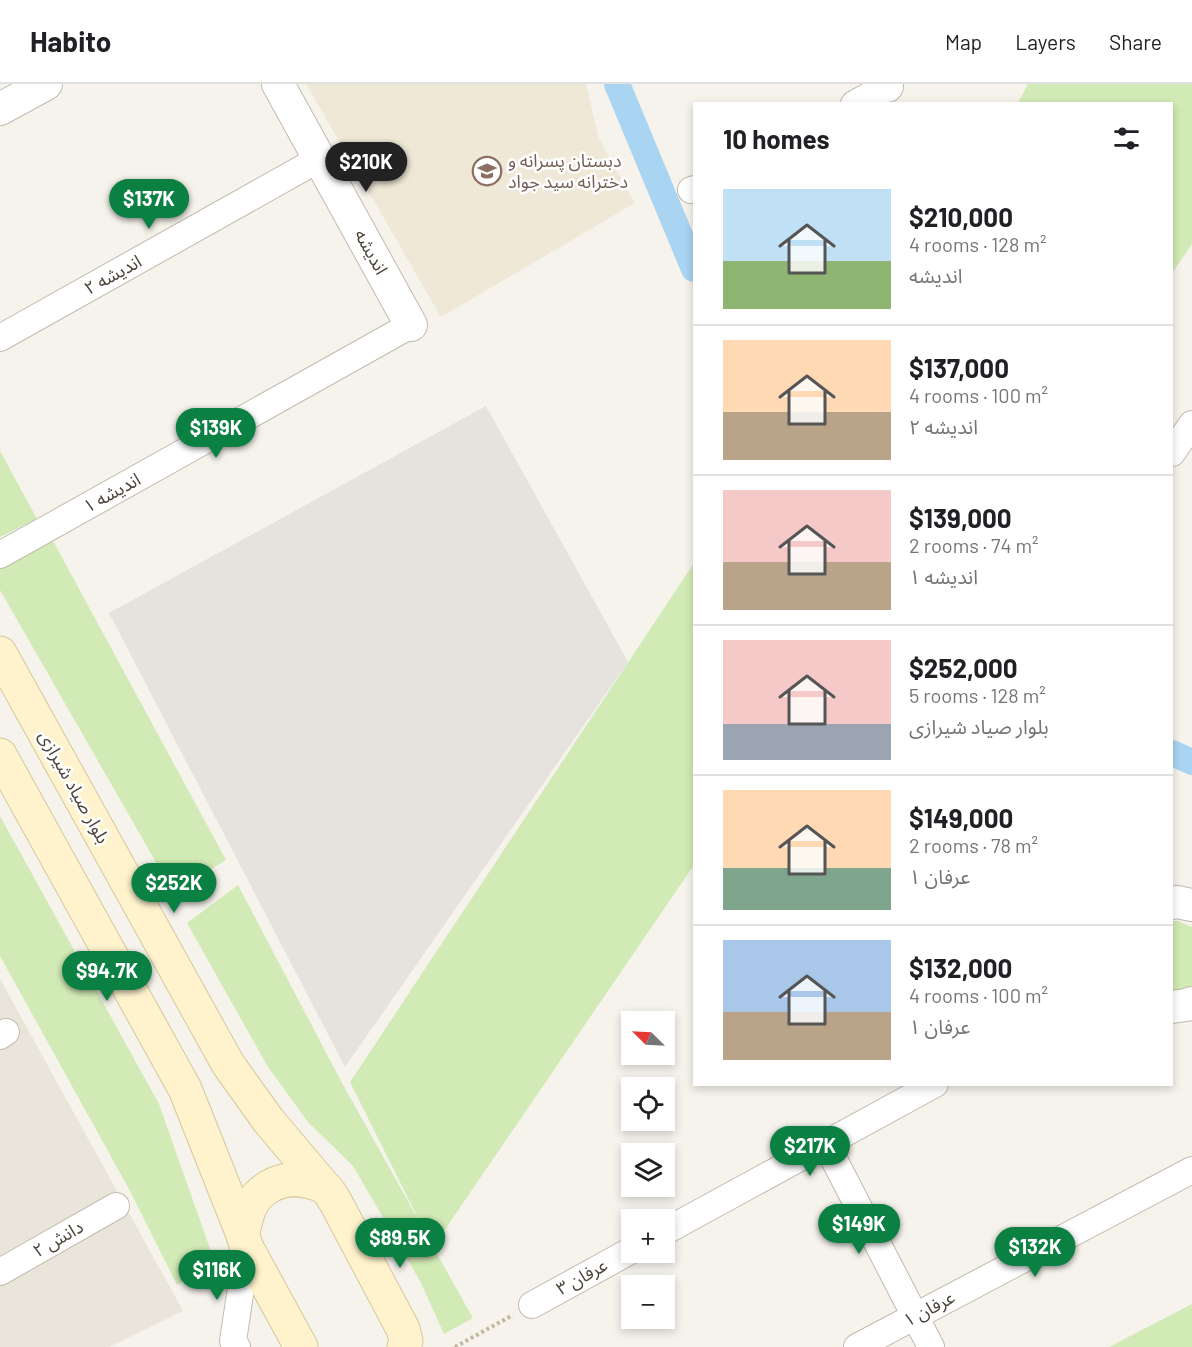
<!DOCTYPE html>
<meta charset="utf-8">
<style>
body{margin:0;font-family:Barlow,"Noto Sans Arabic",sans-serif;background:#f2f2f2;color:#202124;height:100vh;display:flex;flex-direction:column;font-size:22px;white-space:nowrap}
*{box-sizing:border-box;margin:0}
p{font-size:20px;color:#757577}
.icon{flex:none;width:33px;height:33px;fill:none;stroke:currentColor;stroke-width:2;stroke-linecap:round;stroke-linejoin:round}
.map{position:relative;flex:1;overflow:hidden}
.sheet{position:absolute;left:693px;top:18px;width:480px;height:984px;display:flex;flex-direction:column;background:#fff;border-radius:0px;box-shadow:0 3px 9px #0003}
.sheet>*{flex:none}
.needle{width:39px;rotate:294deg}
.fabs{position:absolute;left:621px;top:927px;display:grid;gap:12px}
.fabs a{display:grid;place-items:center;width:54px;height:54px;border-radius:0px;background:#fff;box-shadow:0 3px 9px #0003;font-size:30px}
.price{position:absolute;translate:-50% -51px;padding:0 14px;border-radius:21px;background:#0b8043;color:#fff;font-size:20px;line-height:39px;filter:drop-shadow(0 2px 3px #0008)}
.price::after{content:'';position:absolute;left:50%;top:36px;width:18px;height:14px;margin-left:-9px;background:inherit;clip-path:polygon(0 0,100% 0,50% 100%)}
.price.active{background:#222;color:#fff}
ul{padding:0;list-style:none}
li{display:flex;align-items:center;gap:18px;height:150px;padding:0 30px}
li+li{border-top:2px solid #e0e0e0}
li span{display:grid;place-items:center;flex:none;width:168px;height:120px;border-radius:0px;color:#555}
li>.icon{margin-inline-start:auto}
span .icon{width:72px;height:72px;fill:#fffc;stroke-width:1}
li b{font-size:26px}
h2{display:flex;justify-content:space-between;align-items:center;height:72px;padding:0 30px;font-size:26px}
header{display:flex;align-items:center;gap:36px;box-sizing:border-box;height:84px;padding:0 30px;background:#fff;border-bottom:2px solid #e0e0e0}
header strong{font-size:28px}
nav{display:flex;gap:33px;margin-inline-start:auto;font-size:21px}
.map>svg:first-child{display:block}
.residential{fill:#eae5da}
.industrial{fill:#e6e2dd}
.education{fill:#efe8d6}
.green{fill:#d2eab5}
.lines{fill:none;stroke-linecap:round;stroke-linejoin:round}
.canal{stroke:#a9d4f2;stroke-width:26}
.minor-casing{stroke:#c2bbae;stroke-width:28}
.tertiary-casing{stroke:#c2bbae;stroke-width:34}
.secondary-casing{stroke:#d6c79b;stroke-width:35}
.path{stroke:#c4b79f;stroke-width:4;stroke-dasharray:3 3;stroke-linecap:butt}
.minor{stroke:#fff;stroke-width:26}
.tertiary{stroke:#fff;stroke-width:32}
.secondary{stroke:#fff3cd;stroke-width:33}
.labels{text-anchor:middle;stroke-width:5;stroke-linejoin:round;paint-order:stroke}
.education-label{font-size:18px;fill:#785e54;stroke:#fff;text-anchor:start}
.street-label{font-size:18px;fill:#4b4439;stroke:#fff}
</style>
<header>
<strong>Habito</strong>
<nav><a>Map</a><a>Layers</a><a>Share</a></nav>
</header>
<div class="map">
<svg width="1192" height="1263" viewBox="0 0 1192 1263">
<rect width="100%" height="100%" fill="#f6f3ec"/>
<path class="residential" d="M 0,895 L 183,1227 L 109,1263 L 0,1263 Z"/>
<path class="industrial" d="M 486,322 L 628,578 L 345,983 L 109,529 Z"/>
<path class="education" d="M 306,0 L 586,0 L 599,55 L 635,119 L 441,233 Z"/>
<g class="green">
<path d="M 1028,0 L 1192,0 L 1192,160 L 1172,189 L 1172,20 L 1018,19 Z"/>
<path d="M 0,367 L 37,435 L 0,453 Z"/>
<path d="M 52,455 L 226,776 L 173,808 L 0,506 L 0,483 Z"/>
<path d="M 694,479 L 694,781 L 433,1163 L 473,1234 L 444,1250 L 420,1197 L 353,1082 L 308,1038 L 268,983 L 187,839 L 238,801 L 342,999 L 423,1144 L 350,998 Z"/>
<path d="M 0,732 L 159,1020 L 215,1179 L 177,1201 L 129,1105 L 0,872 Z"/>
<path d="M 1172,837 L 1178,837 L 1192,843 L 1192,906 L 1172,912 Z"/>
<path d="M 1192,1220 L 1192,1263 L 1109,1263 Z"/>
</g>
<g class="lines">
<g class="canal">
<path d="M 617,0 L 694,185"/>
<path d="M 1172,669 L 1192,678"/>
</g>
<g class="minor-casing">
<g id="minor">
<path d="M 854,20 L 890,0"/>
<path d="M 691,106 L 694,105"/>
<path d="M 0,254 L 319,75"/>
<path d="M 1172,369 L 1192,340"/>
<path d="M 0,471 L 411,241"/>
<path d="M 0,952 L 6,948"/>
<path d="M 826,1060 L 931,1263"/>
<path d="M 664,1148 L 935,1000"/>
<path d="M 0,1188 L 116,1122"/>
<path d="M 532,1221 L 632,1166"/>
<path d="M 237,1263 L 233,1257 L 247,1164"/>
<path d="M 857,1263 L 1192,1086"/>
</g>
</g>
<g class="tertiary-casing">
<g id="tertiary">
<path d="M 278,0 L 411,241"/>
<path d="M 886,0 L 887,2"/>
<path d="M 0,25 L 46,0"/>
<path d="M 1172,819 L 1177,818 L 1192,821"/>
<path d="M 1172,923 L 1186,921 L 1192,919"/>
</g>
</g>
<g class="secondary-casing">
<g id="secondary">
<path d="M 0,569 L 228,980 L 268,1036 L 327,1106"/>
<path d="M 0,671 L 185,1005 L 243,1151"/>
<path d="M 301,1263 L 247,1164 C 246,1160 243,1154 243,1150 C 243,1146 245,1141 246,1136 C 252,1106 280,1090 310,1098 C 315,1099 322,1101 327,1105 C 330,1108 332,1113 335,1117 L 403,1245 L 406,1257 L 404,1263"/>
</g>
</g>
<path class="path" d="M 455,1263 L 513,1231"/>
<use href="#minor" class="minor"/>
<use href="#tertiary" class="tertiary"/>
<use href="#secondary" class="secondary"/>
</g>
<defs>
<g id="school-ring" transform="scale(1.5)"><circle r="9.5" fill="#fff" stroke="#8d6e63" stroke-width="1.5"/><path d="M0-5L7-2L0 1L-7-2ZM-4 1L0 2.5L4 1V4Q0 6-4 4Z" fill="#8d6e63"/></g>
</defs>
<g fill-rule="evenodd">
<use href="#school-ring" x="487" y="87"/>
</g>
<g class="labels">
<g class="education-label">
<text x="508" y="83">دبستان پسرانه و<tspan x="508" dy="21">دخترانه سید جواد</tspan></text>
</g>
<g class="street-label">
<text transform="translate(371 168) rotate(61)" y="6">اندیشه</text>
<text transform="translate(113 191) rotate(-29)" y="6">اندیشه ۲</text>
<text transform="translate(112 409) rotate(-29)" y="6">اندیشه ۱</text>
<text transform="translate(74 703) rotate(61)" y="6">بلوار صیاد شیرازی</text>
<text transform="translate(58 1155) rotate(-30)" y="6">دانش ۲</text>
<text transform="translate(582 1193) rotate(-29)" y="6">عرفان ۳</text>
<text transform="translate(929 1225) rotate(-28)" y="6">عرفان ۱</text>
</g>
</g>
</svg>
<div class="fabs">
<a><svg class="needle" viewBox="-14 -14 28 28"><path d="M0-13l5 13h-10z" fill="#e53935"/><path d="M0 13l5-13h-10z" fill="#757577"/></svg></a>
<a><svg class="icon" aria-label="locate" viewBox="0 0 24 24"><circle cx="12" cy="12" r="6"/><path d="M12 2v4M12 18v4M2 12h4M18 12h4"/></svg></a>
<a><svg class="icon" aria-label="layers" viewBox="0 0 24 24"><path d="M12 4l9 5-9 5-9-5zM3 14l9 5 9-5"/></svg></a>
<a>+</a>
<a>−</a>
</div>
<b class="price active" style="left:366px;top:109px">$210K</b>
<b class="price" style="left:149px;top:146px">$137K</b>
<b class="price" style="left:216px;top:375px">$139K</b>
<b class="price" style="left:174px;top:830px">$252K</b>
<b class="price" style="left:107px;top:918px">$94.7K</b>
<b class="price" style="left:810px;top:1093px">$217K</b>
<b class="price" style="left:859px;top:1171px">$149K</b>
<b class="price" style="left:400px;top:1185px">$89.5K</b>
<b class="price" style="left:1035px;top:1194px">$132K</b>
<b class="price" style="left:217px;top:1217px">$116K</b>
<section class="sheet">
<h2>10 homes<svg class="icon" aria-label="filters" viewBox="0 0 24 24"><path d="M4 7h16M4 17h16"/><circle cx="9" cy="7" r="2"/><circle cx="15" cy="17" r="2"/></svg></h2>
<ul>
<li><span style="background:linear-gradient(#bfe0f5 60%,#8fb573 0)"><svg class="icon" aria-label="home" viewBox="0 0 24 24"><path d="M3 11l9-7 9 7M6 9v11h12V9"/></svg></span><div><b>$210,000</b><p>4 rooms · 128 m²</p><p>اندیشه</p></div></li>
<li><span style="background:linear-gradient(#ffd9b3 60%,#b9a48a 0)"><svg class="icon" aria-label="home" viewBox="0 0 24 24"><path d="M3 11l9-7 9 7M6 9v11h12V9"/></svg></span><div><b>$137,000</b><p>4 rooms · 100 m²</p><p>اندیشه ۲</p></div></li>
<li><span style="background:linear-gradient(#f6c9c9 60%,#b9a48a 0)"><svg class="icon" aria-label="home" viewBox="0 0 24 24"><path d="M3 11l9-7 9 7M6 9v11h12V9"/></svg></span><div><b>$139,000</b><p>2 rooms · 74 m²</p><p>اندیشه ۱</p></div></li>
<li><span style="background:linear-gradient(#f6c9c9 70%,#9aa5b1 0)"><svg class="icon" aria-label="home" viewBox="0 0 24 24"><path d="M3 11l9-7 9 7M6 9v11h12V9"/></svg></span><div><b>$252,000</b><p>5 rooms · 128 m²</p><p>بلوار صیاد شیرازی</p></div></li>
<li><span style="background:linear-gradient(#ffd9b3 65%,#7fa58c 0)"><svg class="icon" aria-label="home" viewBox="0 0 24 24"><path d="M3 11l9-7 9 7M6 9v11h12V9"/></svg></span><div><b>$149,000</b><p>2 rooms · 78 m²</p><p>عرفان ۱</p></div></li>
<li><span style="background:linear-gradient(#a9c7e8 60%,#b9a48a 0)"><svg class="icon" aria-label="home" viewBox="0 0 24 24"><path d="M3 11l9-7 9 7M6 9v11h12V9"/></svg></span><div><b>$132,000</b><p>4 rooms · 100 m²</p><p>عرفان ۱</p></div></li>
</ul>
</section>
</div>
